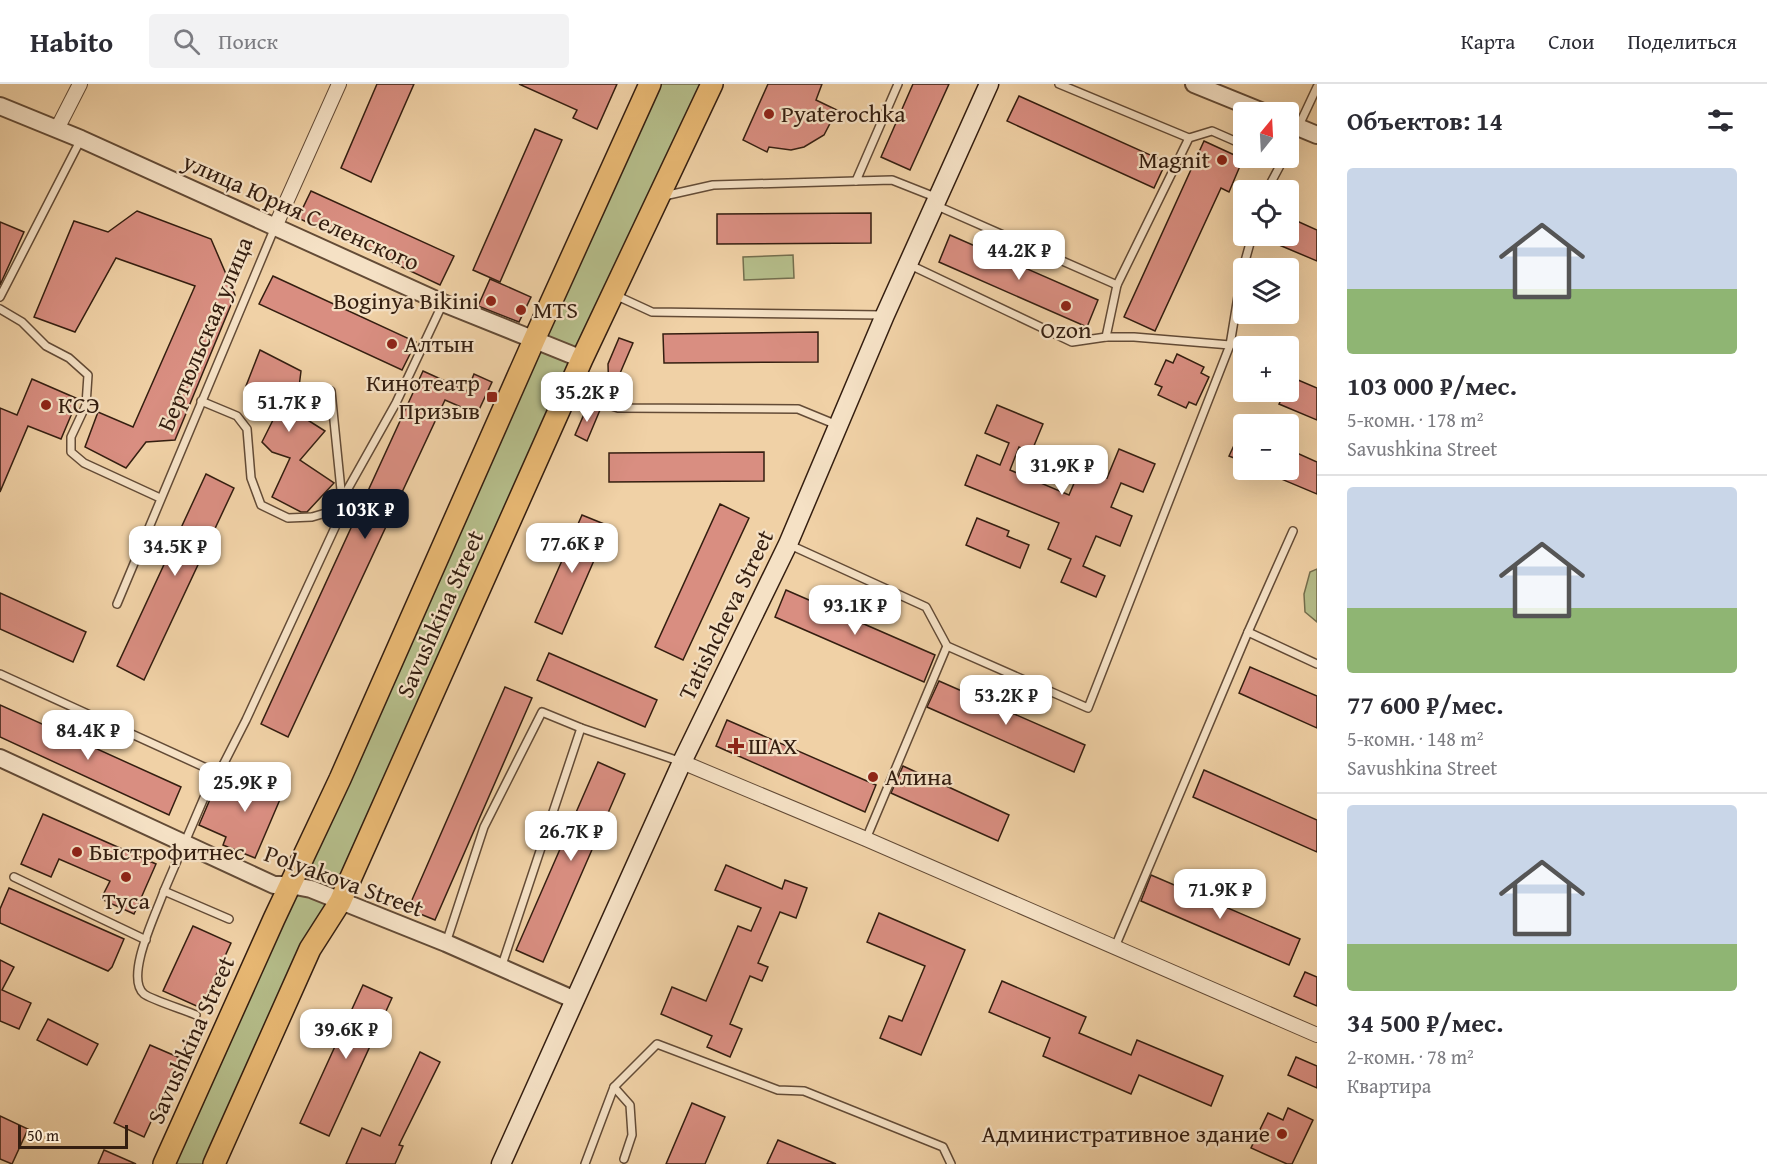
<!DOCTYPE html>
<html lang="ru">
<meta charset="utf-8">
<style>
body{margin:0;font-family:"Gentium Book Plus",serif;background:#f2f2f3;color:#2b2b33;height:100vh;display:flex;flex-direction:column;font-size:22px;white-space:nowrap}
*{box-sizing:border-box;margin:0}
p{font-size:20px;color:#7c7c81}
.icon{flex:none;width:33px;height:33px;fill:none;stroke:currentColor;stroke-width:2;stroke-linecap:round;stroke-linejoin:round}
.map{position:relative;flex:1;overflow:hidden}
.sheet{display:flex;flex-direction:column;background:#fff;width:450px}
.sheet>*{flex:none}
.needle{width:39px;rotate:18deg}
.buttons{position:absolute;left:1233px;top:18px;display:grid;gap:12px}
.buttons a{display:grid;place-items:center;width:66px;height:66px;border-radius:6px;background:#fff;box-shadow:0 6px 24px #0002;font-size:30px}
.scale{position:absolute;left:18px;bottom:15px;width:110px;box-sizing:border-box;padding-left:6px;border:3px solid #341e10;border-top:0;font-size:16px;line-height:21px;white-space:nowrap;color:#341e10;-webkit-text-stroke:4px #f5e1c5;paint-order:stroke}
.price{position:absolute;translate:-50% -51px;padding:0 14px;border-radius:12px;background:#fff;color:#222;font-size:20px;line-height:39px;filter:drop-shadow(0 2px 3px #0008)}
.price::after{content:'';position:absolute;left:50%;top:36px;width:18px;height:14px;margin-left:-9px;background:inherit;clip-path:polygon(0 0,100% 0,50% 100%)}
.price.current{background:#111827;color:#fff}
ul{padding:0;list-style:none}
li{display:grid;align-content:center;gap:12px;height:318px;padding:0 30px}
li+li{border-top:2px solid #e1e1e2}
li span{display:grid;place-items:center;height:186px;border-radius:6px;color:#555}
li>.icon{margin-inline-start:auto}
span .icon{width:108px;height:108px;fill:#fffc;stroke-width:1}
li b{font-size:26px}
h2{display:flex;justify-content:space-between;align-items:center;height:72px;padding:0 30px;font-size:26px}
header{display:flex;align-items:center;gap:36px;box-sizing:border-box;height:84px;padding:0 30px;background:#fff;border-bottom:2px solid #e1e1e2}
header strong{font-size:28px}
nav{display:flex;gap:33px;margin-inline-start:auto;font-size:21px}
.search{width:420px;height:54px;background:#f2f2f3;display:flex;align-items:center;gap:15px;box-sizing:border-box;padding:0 21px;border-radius:6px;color:#7c7c81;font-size:22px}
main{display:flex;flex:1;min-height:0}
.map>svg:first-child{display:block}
.green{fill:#b5bd8a;stroke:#746e4d;stroke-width:1.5}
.building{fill:#d98e81;stroke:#341e10;stroke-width:1.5}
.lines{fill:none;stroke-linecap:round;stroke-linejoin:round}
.service-casing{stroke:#634b36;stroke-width:10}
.minor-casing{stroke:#634b36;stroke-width:16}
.tertiary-casing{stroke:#634b36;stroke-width:20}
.secondary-casing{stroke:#341e10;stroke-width:21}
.trunk-casing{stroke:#341e10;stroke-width:24}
.service{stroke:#f5e1c5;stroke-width:7}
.minor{stroke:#f5e1c5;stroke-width:14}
.tertiary{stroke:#f5e1c5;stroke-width:16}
.secondary{stroke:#f5e1c5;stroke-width:18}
.trunk{stroke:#e8b873;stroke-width:21}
.poi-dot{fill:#8f2418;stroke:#f5e1c5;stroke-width:2}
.labels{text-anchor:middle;stroke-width:4.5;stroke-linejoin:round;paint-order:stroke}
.poi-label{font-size:24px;fill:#341e10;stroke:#f5e1c5;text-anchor:start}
.street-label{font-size:24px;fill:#341e10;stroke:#f5e1c5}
</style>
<header>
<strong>Habito</strong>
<div class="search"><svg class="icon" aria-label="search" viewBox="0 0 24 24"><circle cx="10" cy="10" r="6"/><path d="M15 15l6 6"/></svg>Поиск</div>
<nav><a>Карта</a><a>Слои</a><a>Поделиться</a></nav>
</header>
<main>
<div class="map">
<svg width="1317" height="1080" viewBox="0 0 1317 1080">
<rect width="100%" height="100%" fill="#f0d1a6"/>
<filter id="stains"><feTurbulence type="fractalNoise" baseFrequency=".00333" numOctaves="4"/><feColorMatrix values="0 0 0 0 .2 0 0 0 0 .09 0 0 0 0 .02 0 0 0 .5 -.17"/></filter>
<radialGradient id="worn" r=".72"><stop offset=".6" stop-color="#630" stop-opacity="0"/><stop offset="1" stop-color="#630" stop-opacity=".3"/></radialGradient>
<g class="green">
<path d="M 650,0 L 712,0 L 214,1080 L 164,1080 Z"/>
<path d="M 793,171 L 794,194 L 744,196 L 743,173 Z"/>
<path d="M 1317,485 L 1317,538 L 1305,528 L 1304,510 L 1310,488 Z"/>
</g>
<g class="building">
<path d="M 377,0 L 414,0 L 371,98 L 341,84 Z"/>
<path d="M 519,0 L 617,0 L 597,45 L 573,34 L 577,26 Z"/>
<path d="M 768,0 L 822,0 L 816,16 L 837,26 L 824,51 L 804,63 L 791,66 L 769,63 L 767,68 L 743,56 Z"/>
<path d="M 913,0 L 949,0 L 910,86 L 881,73 Z"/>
<path d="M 1019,12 L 1166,78 L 1154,104 L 1007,37 Z"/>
<path d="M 535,45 L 562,56 L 500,198 L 473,186 Z"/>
<path d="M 1204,57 L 1243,75 L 1229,108 L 1221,104 L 1155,247 L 1124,233 Z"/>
<path d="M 311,107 L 454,172 L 440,201 L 298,134 Z"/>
<path d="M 137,127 L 211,155 L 235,211 L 175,356 L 146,358 L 126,384 L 85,363 L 98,328 L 133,343 L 195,202 L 116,174 L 75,248 L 34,233 L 74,137 L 108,148 Z"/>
<path d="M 871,129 L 871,159 L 717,160 L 717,130 Z"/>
<path d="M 1288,133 L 1317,146 L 1317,177 L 1258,152 L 1288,152 Z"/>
<path d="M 0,138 L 24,148 L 0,201 Z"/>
<path d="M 950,151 L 1098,216 L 1087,243 L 939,178 Z"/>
<path d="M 273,192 L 416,258 L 402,286 L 259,220 Z"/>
<path d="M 490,195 L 531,213 L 519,238 L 478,222 Z"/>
<path d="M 818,248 L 818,278 L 664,279 L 663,250 Z"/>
<path d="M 619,254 L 633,259 L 609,315 L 608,280 Z"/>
<path d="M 260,266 L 301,287 L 299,303 L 284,321 L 325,347 L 300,376 L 334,399 L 307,428 L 301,428 L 272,413 L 290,374 L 272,368 L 262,358 L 274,334 L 264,313 L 246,302 Z"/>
<path d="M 1177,270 L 1204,283 L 1201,289 L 1209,293 L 1196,321 L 1189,318 L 1186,324 L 1158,311 L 1162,303 L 1155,300 L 1166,276 L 1173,279 Z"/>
<path d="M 423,287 L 467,307 L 474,290 L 492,298 L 477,330 L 445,316 L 288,653 L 261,640 Z"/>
<path d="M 1291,293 L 1317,304 L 1317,336 L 1279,320 L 1285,308 L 1288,308 Z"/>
<path d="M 32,295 L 78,315 L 61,355 L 28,342 L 0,408 L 0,324 L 17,331 Z"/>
<path d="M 588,321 L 600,326 L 587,357 L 575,351 Z"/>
<path d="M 997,321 L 1043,340 L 1031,369 L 1019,363 L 1010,386 L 1069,411 L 1081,383 L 1107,394 L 1119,365 L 1155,380 L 1143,408 L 1121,399 L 1111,423 L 1132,432 L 1120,462 L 1096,452 L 1083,482 L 1105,492 L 1096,513 L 1061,498 L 1071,475 L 1048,465 L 1059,439 L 965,401 L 977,371 L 1000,381 L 1009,359 L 985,349 Z"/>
<path d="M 1244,340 L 1244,378 L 1229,372 Z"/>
<path d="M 1288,365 L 1317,378 L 1317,410 L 1260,386 L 1288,386 Z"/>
<path d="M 764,368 L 764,397 L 609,398 L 609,369 Z"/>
<path d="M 206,390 L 234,404 L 144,596 L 117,582 Z"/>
<path d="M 720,420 L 749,434 L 683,576 L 655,563 Z"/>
<path d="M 582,431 L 609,442 L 562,550 L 535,538 Z"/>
<path d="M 977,434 L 1009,447 L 1007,452 L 1029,461 L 1020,484 L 966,461 Z"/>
<path d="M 786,506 L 935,571 L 924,598 L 775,533 Z"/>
<path d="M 0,509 L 86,548 L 73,578 L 0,545 Z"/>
<path d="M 549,569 L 657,616 L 645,643 L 537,596 Z"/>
<path d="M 1250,583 L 1317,612 L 1317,644 L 1239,609 Z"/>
<path d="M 939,597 L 1085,661 L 1074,688 L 927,623 Z"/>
<path d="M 505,603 L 532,614 L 435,836 L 408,825 Z"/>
<path d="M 0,621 L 181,703 L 169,731 L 0,653 Z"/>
<path d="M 727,636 L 876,701 L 865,728 L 716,662 Z"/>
<path d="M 598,678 L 625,690 L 543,878 L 516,866 Z"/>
<path d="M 267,682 L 290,692 L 255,774 L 223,761 L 226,753 L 199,741 L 217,699 L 253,714 Z"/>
<path d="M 903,682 L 1009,731 L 998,757 L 891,709 Z"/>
<path d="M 1204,686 L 1317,736 L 1317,768 L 1193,713 Z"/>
<path d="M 43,730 L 156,780 L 134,830 L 101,815 L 110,797 L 59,775 L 51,793 L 21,780 Z"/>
<path d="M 726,781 L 782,805 L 785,796 L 807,804 L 796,834 L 780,828 L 758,879 L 768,883 L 762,897 L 750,892 L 730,940 L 742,945 L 730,973 L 707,963 L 712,952 L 661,930 L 672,903 L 706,917 L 738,842 L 751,847 L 761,824 L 715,806 Z"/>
<path d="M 1151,791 L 1300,855 L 1289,881 L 1141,817 Z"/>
<path d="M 9,804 L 124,855 L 112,883 L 108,887 L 0,839 L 0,825 Z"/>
<path d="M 879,829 L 965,866 L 921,971 L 880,954 L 889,932 L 902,937 L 925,882 L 867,858 Z"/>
<path d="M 193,842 L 231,859 L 201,924 L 163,907 Z"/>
<path d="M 0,876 L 14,883 L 2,906 L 31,919 L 19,945 L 0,937 Z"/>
<path d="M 1305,888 L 1317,893 L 1317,922 L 1294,912 Z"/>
<path d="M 1002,897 L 1086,933 L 1079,949 L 1131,971 L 1137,956 L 1223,992 L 1211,1022 L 1139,991 L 1131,1010 L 1043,972 L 1050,954 L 989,928 Z"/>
<path d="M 363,901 L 392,914 L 329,1052 L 300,1039 Z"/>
<path d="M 48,935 L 98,960 L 87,981 L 37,956 Z"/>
<path d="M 150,961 L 180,974 L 144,1053 L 114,1039 Z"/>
<path d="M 420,968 L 440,978 L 399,1061 L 403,1062 L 395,1080 L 346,1080 L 362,1044 L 380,1052 Z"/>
<path d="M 1296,973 L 1317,982 L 1317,1004 L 1288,991 Z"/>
<path d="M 692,1019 L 725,1033 L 705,1080 L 666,1080 Z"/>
<path d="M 1288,1024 L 1313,1036 L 1292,1080 L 1287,1080 L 1251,1064 L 1268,1029 L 1283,1036 Z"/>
<path d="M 0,1032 L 28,1045 L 12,1080 L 0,1075 Z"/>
<path d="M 778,1056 L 836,1080 L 767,1080 Z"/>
<path d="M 104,1066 L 136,1080 L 98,1080 Z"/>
</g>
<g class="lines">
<g class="service-casing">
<g id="service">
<path d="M 898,0 L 856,97 L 892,96 L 935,113"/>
<path d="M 1059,0 L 1189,54"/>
<path d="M 1288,65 L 1317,3"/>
<path d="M 1271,74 L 1282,78"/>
<path d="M 1267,106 L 1284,74"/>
<path d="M 664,112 L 713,101 L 856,97"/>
<path d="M 935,121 L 1117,201"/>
<path d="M 615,211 L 652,228 L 882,231"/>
<path d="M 0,213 L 81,55"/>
<path d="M 0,225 L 22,238 L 46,262 L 69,274 L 88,291 L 86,321 L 71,353 L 71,368 L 84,379 L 160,414"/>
<path d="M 1106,253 L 1117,201 L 1189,54 L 1212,47 L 1244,61"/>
<path d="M 1230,261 L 1242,188 L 1252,152"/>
<path d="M 331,307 L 342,416"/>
<path d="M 569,308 L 618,324 L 798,325 L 837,341"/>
<path d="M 201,317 L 237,332 L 247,345 L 251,394 L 261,421 L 288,434 L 312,433 L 336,426 L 396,319 L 443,219"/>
<path d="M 790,461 L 926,523 L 947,562 L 1088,624 L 1230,261 L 1134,253 L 1106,253 L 1072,258 L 908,180"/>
<path d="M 117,520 L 275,143"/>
<path d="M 1248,548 L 1317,580"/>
<path d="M 0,590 L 215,688 L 164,807 L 229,835"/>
<path d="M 215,688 L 221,685 L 246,636 L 338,437 L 336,426"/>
<path d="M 866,755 L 947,562"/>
<path d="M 14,793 L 146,856"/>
<path d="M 164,807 C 157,828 124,893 144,910 C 150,915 187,927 196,931"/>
<path d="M 446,859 L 484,743 L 542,628 L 581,644 L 682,678"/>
<path d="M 1115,863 L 1248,548 L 1293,447"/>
<path d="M 501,884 L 581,644"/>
<path d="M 614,1003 L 630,1021 L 632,1051 L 624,1075"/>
<path d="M 585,1080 L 614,1003 L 657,960 L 778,1006 L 804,1007 L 943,1063 L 951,1080"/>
</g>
</g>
<g class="minor-casing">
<g id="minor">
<path d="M 57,45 L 80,0"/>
<path d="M 275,143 L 339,0"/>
<path d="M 682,678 L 866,755 L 1317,951"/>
</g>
</g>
<g class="tertiary-casing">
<g id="tertiary">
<path d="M 1194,0 L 1263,28"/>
<path d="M 0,22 L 81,55 L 443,219 L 582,275"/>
<path d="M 1288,39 L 1317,51"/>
<path d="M 0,674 L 274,801 L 290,801 L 311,805 L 446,859 L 575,916"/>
</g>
</g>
<g class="secondary-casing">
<path id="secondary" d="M 501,1080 L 682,678 L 788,460 L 885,231 L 989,0"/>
</g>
<g class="trunk-casing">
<g id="trunk">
<path d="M 164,1080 L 274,835 L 340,695 L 534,256 L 650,0"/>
<path d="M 214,1080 L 310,865 L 340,818 L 582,275 L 712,0"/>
</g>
</g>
<use href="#service" class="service"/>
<use href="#minor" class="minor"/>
<use href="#tertiary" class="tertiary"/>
<use href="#secondary" class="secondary"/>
<use href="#trunk" class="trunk"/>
</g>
<g class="poi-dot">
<circle cx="769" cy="30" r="6"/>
<circle cx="1222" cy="76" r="6"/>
<circle cx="491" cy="217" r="6"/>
<circle cx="1066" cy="222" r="6"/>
<circle cx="521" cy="226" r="6"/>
<circle cx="392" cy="260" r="6"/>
<rect x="486" y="307" width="12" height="12" rx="3"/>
<circle cx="46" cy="321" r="6"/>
<path d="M733 653h6v6h6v6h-6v6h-6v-6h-6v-6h6z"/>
<circle cx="873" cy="693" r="6"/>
<circle cx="77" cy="768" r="6"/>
<circle cx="126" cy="793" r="6"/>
<circle cx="1282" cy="1050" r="6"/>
</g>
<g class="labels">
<g class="poi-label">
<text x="781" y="38">Pyaterochka</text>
<text x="1210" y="84" text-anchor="end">Magnit</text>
<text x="479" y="225" text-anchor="end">Boginya Bikini</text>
<text x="533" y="234">MTS</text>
<text x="1066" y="254" text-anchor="middle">Ozon</text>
<text x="404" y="268">Алтын</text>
<text x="480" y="307" text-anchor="end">Кинотеатр<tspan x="480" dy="28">Призыв</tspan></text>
<text x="58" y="329">КСЭ</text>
<text x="748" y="670">ШАХ</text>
<text x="885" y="701">Алина</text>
<text x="89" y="776">Быстрофитнес</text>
<text x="126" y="825" text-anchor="middle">Туса</text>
<text x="1270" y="1058" text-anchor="end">Административное здание</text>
</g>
<g class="street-label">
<text transform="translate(301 128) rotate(24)" y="8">улица Юрия Селенского</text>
<text transform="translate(205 250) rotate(-67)" y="8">Бертюльская улица</text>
<text transform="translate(440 530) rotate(-66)" y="8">Savushkina Street</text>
<text transform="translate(726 531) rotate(-64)" y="8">Tatishcheva Street</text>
<text transform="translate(344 797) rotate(20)" y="8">Polyakova Street</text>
<text transform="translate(191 956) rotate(-66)" y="8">Savushkina Street</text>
</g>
</g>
<rect width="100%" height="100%" filter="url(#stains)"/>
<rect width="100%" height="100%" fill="url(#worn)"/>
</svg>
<div class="buttons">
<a><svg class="needle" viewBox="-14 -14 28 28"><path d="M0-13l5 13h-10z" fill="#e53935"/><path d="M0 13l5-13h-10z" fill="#7c7c81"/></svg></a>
<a><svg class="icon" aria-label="locate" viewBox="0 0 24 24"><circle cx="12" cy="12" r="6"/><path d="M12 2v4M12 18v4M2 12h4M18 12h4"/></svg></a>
<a><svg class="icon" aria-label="layers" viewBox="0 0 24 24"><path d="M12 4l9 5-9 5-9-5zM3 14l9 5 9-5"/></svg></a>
<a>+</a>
<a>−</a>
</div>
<div class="scale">50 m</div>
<b class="price" style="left:1019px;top:197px">44.2K ₽</b>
<b class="price" style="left:587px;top:339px">35.2K ₽</b>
<b class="price" style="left:289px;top:349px">51.7K ₽</b>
<b class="price" style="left:1062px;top:412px">31.9K ₽</b>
<b class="price current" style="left:365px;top:456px">103K ₽</b>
<b class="price" style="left:572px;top:490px">77.6K ₽</b>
<b class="price" style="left:175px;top:493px">34.5K ₽</b>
<b class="price" style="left:855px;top:552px">93.1K ₽</b>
<b class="price" style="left:1006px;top:642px">53.2K ₽</b>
<b class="price" style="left:88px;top:677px">84.4K ₽</b>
<b class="price" style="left:245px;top:729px">25.9K ₽</b>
<b class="price" style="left:571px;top:778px">26.7K ₽</b>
<b class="price" style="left:1220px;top:836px">71.9K ₽</b>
<b class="price" style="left:346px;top:976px">39.6K ₽</b>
</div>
<section class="sheet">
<h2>Объектов: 14<svg class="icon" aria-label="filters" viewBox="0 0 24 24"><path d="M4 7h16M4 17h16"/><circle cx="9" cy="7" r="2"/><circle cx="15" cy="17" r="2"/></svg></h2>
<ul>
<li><span style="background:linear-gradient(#c9d6e8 65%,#8fb573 0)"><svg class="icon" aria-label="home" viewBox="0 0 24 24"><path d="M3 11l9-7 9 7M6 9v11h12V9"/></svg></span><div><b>103 000 ₽/мес.</b><p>5-комн. · 178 m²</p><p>Savushkina Street</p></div></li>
<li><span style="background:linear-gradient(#c9d6e8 65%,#8fb573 0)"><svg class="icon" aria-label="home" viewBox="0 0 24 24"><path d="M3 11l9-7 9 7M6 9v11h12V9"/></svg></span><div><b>77 600 ₽/мес.</b><p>5-комн. · 148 m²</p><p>Savushkina Street</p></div></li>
<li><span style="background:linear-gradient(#c9d6e8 75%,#8fb573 0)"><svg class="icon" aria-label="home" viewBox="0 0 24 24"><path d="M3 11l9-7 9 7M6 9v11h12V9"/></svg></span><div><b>34 500 ₽/мес.</b><p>2-комн. · 78 m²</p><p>Квартира</p></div></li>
</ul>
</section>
</main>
